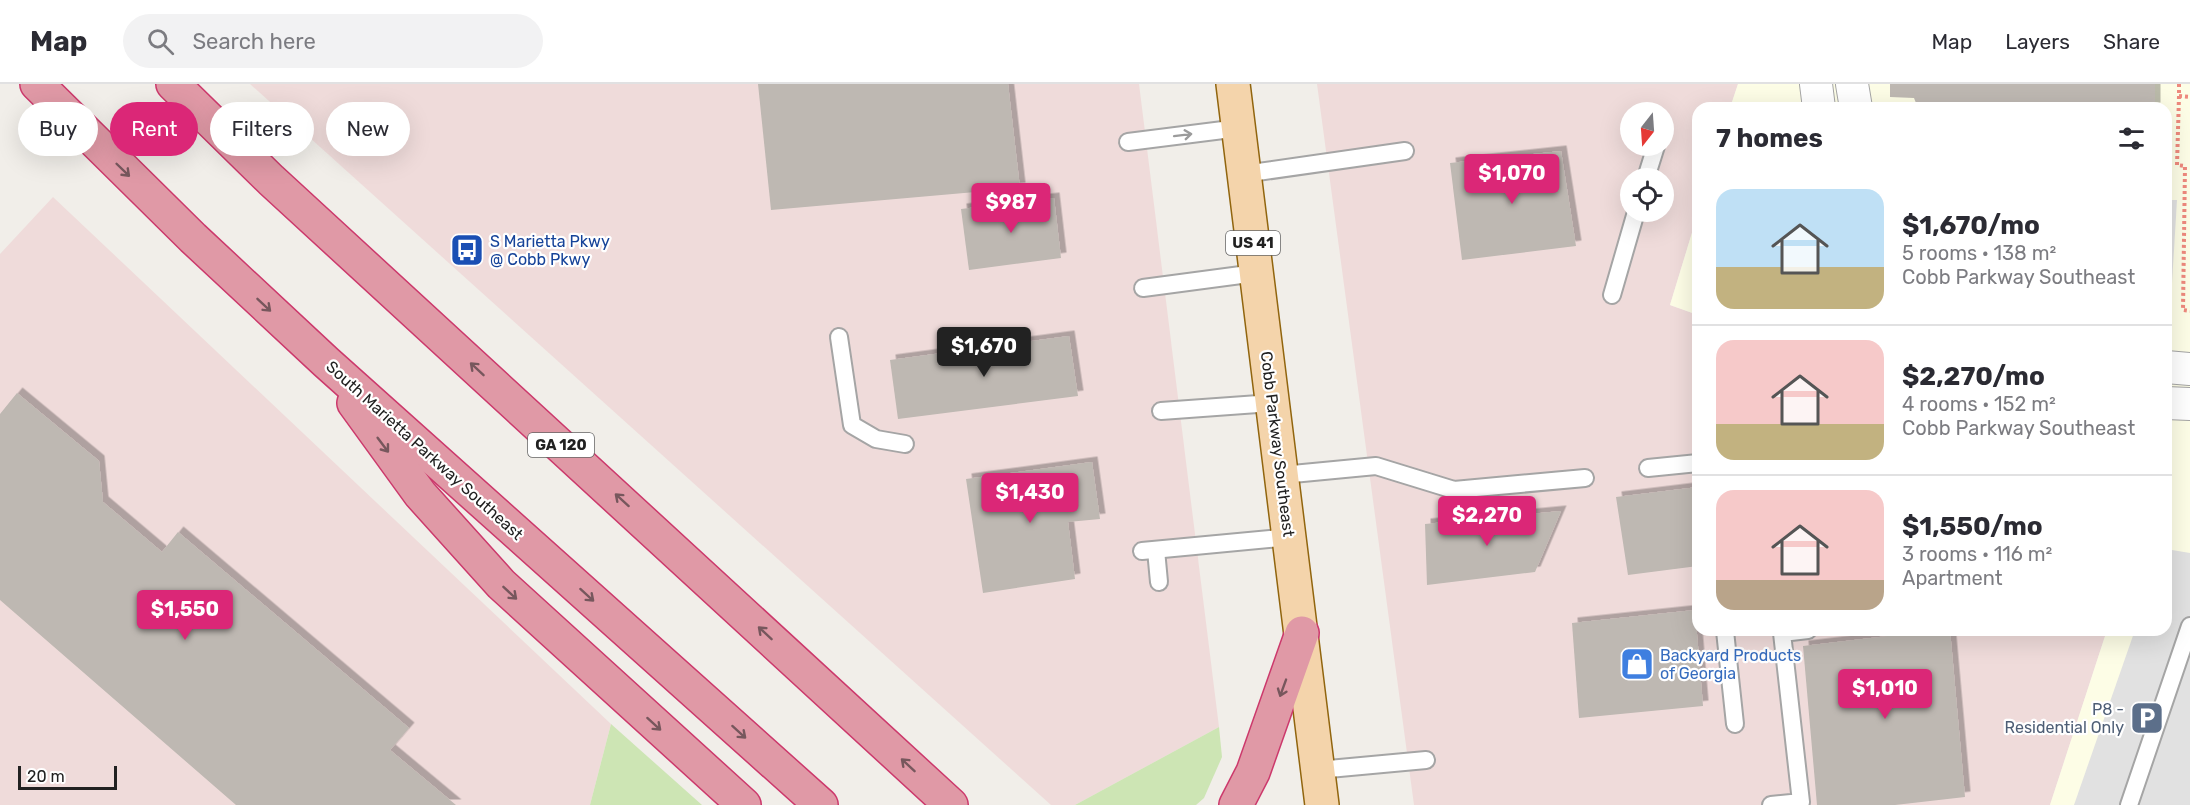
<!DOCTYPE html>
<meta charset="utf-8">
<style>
body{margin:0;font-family:Rubik,sans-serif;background:#f2f2f3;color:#2b2b33;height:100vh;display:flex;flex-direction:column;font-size:22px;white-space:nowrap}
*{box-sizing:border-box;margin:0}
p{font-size:20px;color:#7c7c81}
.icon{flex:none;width:33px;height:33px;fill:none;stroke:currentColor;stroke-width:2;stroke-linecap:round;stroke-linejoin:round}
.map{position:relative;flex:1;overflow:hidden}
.details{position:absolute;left:1692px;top:18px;width:480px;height:534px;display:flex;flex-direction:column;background:#fff;border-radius:18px;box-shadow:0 6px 24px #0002}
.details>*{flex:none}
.hud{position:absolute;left:18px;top:18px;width:570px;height:54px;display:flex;gap:12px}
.needle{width:39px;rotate:197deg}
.controls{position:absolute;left:1620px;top:18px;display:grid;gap:12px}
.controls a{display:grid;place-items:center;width:54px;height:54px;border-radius:50%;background:#fff;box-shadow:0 6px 24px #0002;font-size:30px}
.scale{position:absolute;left:18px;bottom:15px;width:99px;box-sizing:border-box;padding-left:6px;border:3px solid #212121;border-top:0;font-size:16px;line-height:21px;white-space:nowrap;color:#212121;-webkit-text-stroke:4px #fff;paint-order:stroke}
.price{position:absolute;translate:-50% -51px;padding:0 14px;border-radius:6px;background:#db2777;color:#fff;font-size:20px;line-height:39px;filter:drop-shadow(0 2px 3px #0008)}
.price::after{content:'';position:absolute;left:50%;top:36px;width:18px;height:14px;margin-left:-9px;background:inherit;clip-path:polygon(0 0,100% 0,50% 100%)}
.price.active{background:#222;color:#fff}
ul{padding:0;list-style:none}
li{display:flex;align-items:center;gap:18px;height:150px;padding:0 24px}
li+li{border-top:2px solid #e1e1e2}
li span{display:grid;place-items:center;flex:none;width:168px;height:120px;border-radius:18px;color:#555}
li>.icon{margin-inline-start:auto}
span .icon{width:72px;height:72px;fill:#fffc;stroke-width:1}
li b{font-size:26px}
h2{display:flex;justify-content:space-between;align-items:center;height:72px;padding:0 24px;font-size:26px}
.chip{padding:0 21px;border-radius:27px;background:#fff;box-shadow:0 6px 24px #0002;font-size:21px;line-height:54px}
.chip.active{background:#db2777;color:#fff}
header{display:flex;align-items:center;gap:36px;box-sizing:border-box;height:84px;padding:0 30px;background:#fff;border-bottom:2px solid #e1e1e2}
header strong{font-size:28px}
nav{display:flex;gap:33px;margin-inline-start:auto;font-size:21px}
.search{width:420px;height:54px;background:#f2f2f3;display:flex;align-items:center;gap:15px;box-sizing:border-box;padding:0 21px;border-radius:33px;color:#7c7c81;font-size:22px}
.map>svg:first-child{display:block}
.commercial{fill:#efdbda;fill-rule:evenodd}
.education{fill:#fdfde6}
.grass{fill:#cde5b4}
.parking{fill:#e1e1e1}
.building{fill:#beb8b2;filter:url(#shadow)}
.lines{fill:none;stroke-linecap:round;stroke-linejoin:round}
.lane-casing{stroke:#a5a5a5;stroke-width:20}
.street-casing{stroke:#a5a5a5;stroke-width:34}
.primary-casing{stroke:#91650e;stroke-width:36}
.highway-casing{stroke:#cc396c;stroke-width:36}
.path{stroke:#ee897d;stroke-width:4;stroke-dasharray:3 3;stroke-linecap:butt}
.lane{stroke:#fff;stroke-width:16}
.street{stroke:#fff;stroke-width:32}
.primary{stroke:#f4d4ab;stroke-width:33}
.highway{stroke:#e099a6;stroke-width:33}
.oneway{stroke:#9b9b9b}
.oneway2{stroke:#77575d}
.labels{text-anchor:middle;stroke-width:4.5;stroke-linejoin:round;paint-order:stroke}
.shield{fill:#fff;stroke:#646464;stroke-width:1.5}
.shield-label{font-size:15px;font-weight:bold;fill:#212121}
.transit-label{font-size:16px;fill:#164399;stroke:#fff;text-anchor:start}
.street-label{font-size:16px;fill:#212121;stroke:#fff}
.shop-label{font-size:16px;fill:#366cbe;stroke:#fff;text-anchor:start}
.service-label{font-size:16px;fill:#4e5e75;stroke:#fff;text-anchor:end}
</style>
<header>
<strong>Map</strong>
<div class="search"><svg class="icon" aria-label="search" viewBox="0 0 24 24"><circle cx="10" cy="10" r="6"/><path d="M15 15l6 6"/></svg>Search here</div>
<nav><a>Map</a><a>Layers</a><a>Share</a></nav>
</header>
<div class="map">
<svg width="2190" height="721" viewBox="0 0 2190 721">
<defs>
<filter id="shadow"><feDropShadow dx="5.5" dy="-5.5" stdDeviation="0" flood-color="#0004"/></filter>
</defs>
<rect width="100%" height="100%" fill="#f1eee9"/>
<g class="commercial">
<path d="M 250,0 L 1139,0 L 1219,643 L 1075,721 L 1051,721 Z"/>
<path d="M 1317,0 L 1738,0 L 1730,24 L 1698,24 L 1698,129 L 1670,221 L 1698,231 L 1698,546 L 2107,546 L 2050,721 L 1414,721 ZM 1630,28 L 1664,28 L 1664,62 L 1630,62 ZM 1630,94 L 1664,94 L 1664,128 L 1630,128 Z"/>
<path d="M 53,113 L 611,640 L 590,721 L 0,721 L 0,170 Z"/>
</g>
<g class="education">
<path d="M 1738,0 L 2190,0 L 2190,721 L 2050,721 L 2107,546 L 2166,546 L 2166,24 L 1730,24 Z"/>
<path d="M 1698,129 L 1698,231 L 1670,221 Z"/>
</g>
<g class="grass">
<path d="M 611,640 L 702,721 L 590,721 Z"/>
<path d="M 1219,643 L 1222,673 L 1204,714 L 1196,721 L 1075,721 Z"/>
</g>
<g class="parking">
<path d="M 2166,116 L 2177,116 L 2172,199 L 2166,199 Z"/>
<path d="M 2166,465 L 2190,469 L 2190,721 L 2074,721 L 2135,546 L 2166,546 Z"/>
</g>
<g class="building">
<path d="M 758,0 L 1008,0 L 1020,104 L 771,126 Z"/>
<path d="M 1890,0 L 2155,0 L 2155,24 L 1918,24 L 1914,14 L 1890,13 Z"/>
<path d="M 1561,67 L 1576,162 L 1462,176 L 1450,79 Z"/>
<path d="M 1054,114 L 1061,174 L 969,186 L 961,125 Z"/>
<path d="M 1069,252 L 1078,312 L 898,335 L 890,276 Z"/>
<path d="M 17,309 L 99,377 L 103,418 L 162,468 L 178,448 L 409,644 L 390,666 L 456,721 L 236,721 L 0,516 L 0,330 Z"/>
<path d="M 1092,378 L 1100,435 L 1068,438 L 1075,495 L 983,509 L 966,395 Z"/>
<path d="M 1698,403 L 1698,482 L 1628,491 L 1616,413 Z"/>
<path d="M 1561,427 L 1535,488 L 1427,501 L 1425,440 Z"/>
<path d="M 1695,526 L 1703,622 L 1579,634 L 1572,539 Z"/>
<path d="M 1939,546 L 1950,546 L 1965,713 L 1895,721 L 1817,721 L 1803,562 Z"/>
</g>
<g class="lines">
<g class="lane-casing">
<g id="lane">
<path d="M 1128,58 L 1239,44"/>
<path d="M 1244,90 L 1405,67"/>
<path d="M 1646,94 L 1656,62"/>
<path d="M 1143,204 L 1256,189"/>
<path d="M 1612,211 L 1636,128"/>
<path d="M 839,253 L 852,341 L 876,355 L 905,360"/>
<path d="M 1161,327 L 1273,319"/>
<path d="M 1648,384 L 1698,379"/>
<path d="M 1282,391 L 1376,382 L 1454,406 L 1585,394"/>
<path d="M 1156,466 L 1159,498"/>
<path d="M 1142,467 L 1290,453"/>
<path d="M 1725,547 L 1735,640"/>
<path d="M 1318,686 L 1426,676"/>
<path d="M 1771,721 L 1801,718 L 1782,549 L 1808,546"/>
<path d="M 2129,721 L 2190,542"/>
</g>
</g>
<g class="street-casing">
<g id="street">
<path d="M 1816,0 L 1819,24"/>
<path d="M 1852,0 L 1856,24"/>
<path d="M 2166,283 L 2190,285"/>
<path d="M 2166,319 L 2190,320"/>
</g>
</g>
<g class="primary-casing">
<path id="primary" d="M 1233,0 L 1322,721"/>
</g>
<g class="highway-casing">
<g id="highway">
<path d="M 37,0 L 193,154 L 326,278 L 821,721"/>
<path d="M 173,0 L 271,96 L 951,721"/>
<path d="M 354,319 L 420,410 L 501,500 L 744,721"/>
<path d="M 1236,721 L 1253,688 L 1302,549"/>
</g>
</g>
<g class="path">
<path d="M 2179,0 L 2179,12 L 2190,13"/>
<path d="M 2179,12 L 2177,81 L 2185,82 L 2183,226 L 2190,227"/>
</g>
<use href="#lane" class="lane"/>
<use href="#street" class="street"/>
<use href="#primary" class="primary"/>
<use href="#highway" class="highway"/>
</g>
<defs><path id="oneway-shaft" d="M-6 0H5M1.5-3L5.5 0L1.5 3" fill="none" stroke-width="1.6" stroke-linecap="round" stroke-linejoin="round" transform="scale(1.5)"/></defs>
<use class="oneway" href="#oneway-shaft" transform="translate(1183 51) rotate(-7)"/>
<g class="oneway2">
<use href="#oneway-shaft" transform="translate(123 86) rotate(44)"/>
<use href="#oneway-shaft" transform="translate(264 221) rotate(43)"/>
<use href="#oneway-shaft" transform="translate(477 285) rotate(-137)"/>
<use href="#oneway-shaft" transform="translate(383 361) rotate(53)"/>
<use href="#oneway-shaft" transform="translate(622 416) rotate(-138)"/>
<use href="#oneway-shaft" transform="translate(510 509) rotate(43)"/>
<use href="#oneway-shaft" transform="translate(587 511) rotate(42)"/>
<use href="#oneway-shaft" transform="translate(765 549) rotate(-137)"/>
<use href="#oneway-shaft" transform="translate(1283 604) rotate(110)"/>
<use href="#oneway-shaft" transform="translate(654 640) rotate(42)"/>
<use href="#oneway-shaft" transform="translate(739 648) rotate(42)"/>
<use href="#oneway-shaft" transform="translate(908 681) rotate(-137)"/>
</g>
<defs>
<g id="bus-square" transform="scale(1.725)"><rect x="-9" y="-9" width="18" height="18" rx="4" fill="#1a4fb4" stroke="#fff"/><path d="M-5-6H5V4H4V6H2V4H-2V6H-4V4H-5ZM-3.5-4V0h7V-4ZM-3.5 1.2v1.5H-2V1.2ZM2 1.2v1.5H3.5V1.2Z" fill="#fff"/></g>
<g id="shop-square" transform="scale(1.725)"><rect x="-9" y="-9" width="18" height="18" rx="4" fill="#3f7fe0" stroke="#fff"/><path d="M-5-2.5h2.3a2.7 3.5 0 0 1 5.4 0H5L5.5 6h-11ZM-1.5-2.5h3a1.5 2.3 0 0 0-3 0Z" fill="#fff"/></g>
<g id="parking-square" transform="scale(1.725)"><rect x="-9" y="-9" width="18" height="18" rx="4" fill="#5c6f8a" stroke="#fff"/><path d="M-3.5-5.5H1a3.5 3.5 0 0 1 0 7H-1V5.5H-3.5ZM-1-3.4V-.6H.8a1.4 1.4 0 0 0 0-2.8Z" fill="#fff"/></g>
</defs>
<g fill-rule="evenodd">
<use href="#bus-square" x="467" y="166"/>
<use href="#shop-square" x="1637" y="580"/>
<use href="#parking-square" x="2147" y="634"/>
</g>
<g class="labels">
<g class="shield">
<rect x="1226" y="147" width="54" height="24" rx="4.5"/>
<rect x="528" y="349" width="66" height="24" rx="4.5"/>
</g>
<g class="shield-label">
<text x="1253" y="164">US 41</text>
<text x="561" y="366">GA 120</text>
</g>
<g class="transit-label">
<text x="490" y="163">S Marietta Pkwy<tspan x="490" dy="18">@ Cobb Pkwy</tspan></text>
</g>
<g class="street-label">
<text transform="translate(1278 360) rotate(83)" y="6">Cobb Parkway Southeast</text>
<text transform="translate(425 366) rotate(42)" y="6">South Marietta Parkway Southeast</text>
</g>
<g class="shop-label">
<text x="1660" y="577">Backyard Products<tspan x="1660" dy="18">of Georgia</tspan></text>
</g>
<g class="service-label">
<text x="2124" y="631">P8 -<tspan x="2124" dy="18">Residential Only</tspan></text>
</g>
</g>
</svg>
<div class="controls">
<a><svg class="needle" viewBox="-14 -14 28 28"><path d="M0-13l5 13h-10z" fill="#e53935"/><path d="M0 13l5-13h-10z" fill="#7c7c81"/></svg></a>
<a><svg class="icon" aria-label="locate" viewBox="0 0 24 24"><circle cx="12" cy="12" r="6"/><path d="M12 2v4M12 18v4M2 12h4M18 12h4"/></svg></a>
</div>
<div class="scale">20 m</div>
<b class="price" style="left:1512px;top:121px">$1,070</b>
<b class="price" style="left:1011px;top:150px">$987</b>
<b class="price active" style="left:984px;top:294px">$1,670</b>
<b class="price" style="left:1030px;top:440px">$1,430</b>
<b class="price" style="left:1487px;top:463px">$2,270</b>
<b class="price" style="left:185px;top:557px">$1,550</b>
<b class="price" style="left:1885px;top:636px">$1,010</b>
<div class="hud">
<a class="chip">Buy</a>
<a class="chip active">Rent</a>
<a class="chip">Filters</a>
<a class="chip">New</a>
</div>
<section class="details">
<h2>7 homes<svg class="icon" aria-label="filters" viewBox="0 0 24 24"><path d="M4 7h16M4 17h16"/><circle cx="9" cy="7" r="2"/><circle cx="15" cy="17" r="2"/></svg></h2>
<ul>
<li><span style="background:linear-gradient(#bfe0f5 65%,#c2b280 0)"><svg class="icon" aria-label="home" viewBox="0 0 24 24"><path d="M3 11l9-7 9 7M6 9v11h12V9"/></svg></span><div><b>$1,670/mo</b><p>5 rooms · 138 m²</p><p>Cobb Parkway Southeast</p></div></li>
<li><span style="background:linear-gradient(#f6c9c9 70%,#c2b280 0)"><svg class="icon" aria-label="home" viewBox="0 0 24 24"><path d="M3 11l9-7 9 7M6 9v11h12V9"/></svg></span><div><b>$2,270/mo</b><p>4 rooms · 152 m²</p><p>Cobb Parkway Southeast</p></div></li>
<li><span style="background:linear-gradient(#f6c9c9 75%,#b9a48a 0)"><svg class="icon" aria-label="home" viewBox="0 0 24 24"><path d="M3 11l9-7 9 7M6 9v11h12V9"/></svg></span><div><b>$1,550/mo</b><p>3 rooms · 116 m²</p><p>Apartment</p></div></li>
</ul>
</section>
</div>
